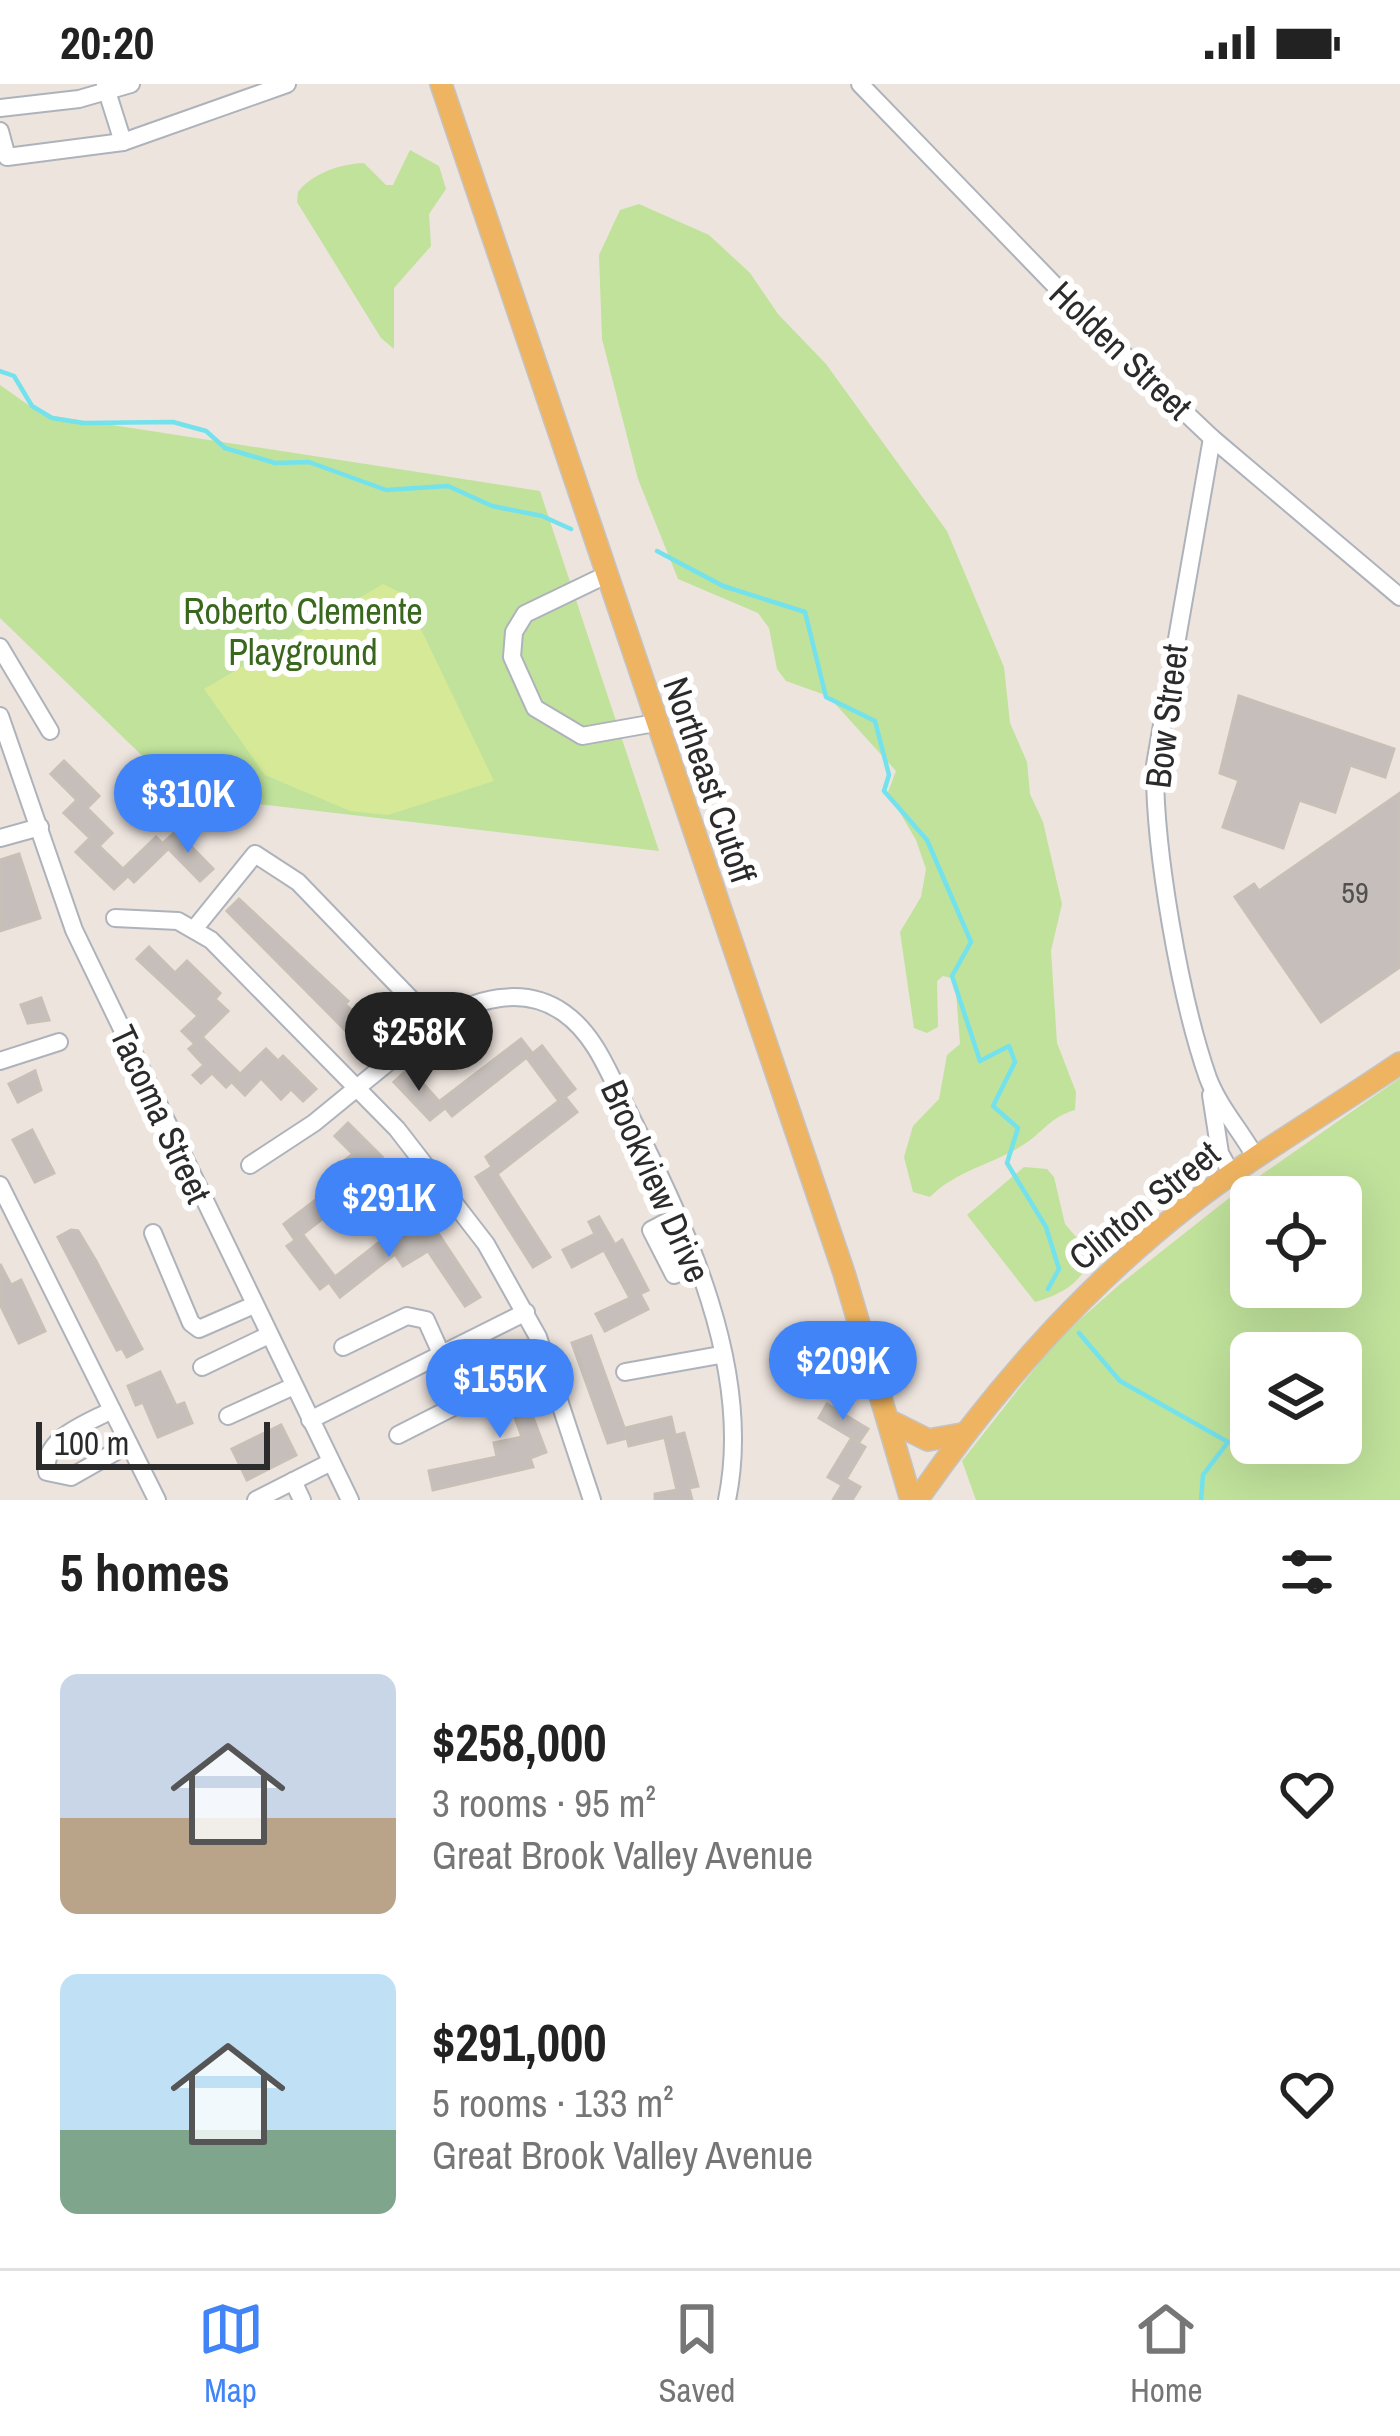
<!DOCTYPE html>
<meta charset="utf-8">
<style>
body{margin:0;font-family:"Archivo Narrow",sans-serif;background:#f6f6f6;color:#222;height:100vh;display:flex;flex-direction:column;font-size:45px;white-space:nowrap}
*{box-sizing:border-box;margin:0}
p{font-size:39px;color:#767676}
.icon{flex:none;width:66px;height:66px;fill:none;stroke:currentColor;stroke-width:2;stroke-linecap:round;stroke-linejoin:round}
.map{position:relative;height:1416px;overflow:hidden}
.panel{display:flex;flex-direction:column;background:#fff;flex:1}
.panel>*{flex:none}
.buttons{position:absolute;left:1230px;top:1092px;display:grid;gap:24px}
.buttons a{display:grid;place-items:center;width:132px;height:132px;border-radius:18px;background:#fff;box-shadow:0 12px 48px #0002;font-size:60px}
.scale{position:absolute;left:36px;bottom:30px;width:234px;box-sizing:border-box;padding-left:12px;border:6px solid #2b2b2b;border-top:0;font-size:33px;line-height:42px;white-space:nowrap;color:#2b2b2b;-webkit-text-stroke:9px #fff;paint-order:stroke}
.price{position:absolute;translate:-50% -102px;padding:0 27px;border-radius:42px;background:#4184f7;color:#fff;font-size:39px;line-height:78px;filter:drop-shadow(0 3px 6px #0008)}
.price::after{content:'';position:absolute;left:50%;top:72px;width:36px;height:27px;margin-left:-18px;background:inherit;clip-path:polygon(0 0,100% 0,50% 100%)}
.price.on{background:#222;color:#fff}
ul{padding:0;list-style:none}
li{display:flex;align-items:center;gap:36px;height:300px;padding:0 60px}
li span{display:grid;place-items:center;flex:none;width:336px;height:240px;border-radius:18px;color:#555}
li>.icon{margin-inline-start:auto}
span .icon{width:144px;height:144px;fill:#fffc;stroke-width:1}
li b{font-size:51px}
h2{display:flex;justify-content:space-between;align-items:center;height:144px;padding:0 60px;font-size:51px}
.status{display:flex;justify-content:space-between;align-items:center;height:84px;padding:0 60px;background:#fff;direction:ltr}
.status svg{height:33px;fill:currentColor}
.dock{display:flex;justify-content:space-around;align-items:center;height:168px;border-top:3px solid #e0e0e0;background:#fff;font-size:33px;color:#767676}
.dock a{display:grid;justify-items:center;gap:6px}
.dock .on{color:#4184f7}
.map>svg:first-child{display:block}
.green{fill:#c0e29b;fill-rule:evenodd}
.pitch{fill:#d5e997}
.lines{fill:none;stroke-linecap:round;stroke-linejoin:round}
.stream{stroke:#73e2ed;stroke-width:4.5}
.building{fill:#c5beba;stroke:#c8bfb7;stroke-width:3}
.minor-casing{stroke:#aeb3bb;stroke-width:20}
.major-casing{stroke:#c4c4c4;stroke-width:24}
.minor{stroke:#fff;stroke-width:16}
.major{stroke:#eeb461;stroke-width:21}
.labels{text-anchor:middle;stroke-width:12;stroke-linejoin:round;paint-order:stroke}
.number-label{font-size:30px;fill:#52504f}
.street-label{font-size:36px;fill:#2b2b2b;stroke:#fff}
.park-label{font-size:36px;fill:#39681c;stroke:#fff}
</style>
<div class="status"><b>20:20</b><svg viewBox="0 0 49 12"><path d="M0 12V9h3v3zM5 12V6h3v6zM10 12V3h3v9zM15 12V0h3v12zM26 1h20v11H26zM47 4h2v5h-2z"/></svg></div>
<div class="map">
<svg width="1400" height="1416" viewBox="0 0 1400 1416">
<rect width="100%" height="100%" fill="#ede4de"/>
<g class="green">
<path d="M 410,66 L 439,82 L 446,105 L 429,130 L 431,162 L 394,204 L 394,265 L 381,254 L 297,118 L 298,108 C 313,89 340,80 364,79 L 386,101 L 393,101 Z"/>
<path d="M 639,120 L 709,151 L 750,189 L 778,230 L 826,280 L 947,447 L 1004,583 L 1010,639 L 1027,678 L 1030,710 L 1043,738 L 1062,820 L 1051,867 L 1057,959 L 1076,1008 L 1075,1026 C 1052,1033 1047,1043 1029,1057 C 997,1080 958,1085 930,1113 L 913,1108 L 904,1073 L 913,1042 L 939,1015 L 947,971 L 960,960 L 955,895 L 943,892 L 937,897 L 938,943 L 927,949 L 914,944 L 900,848 L 921,813 L 926,785 L 916,756 L 888,708 L 896,687 L 828,612 L 786,597 L 777,585 L 769,544 L 758,529 L 678,495 L 638,395 L 602,255 L 599,171 L 620,126 Z"/>
<path d="M 0,301 L 41,330 L 540,407 L 659,767 L 242,718 L 187,682 L 161,690 L 0,534 Z"/>
<path d="M 1400,994 L 1400,1416 L 976,1416 L 962,1377 L 1057,1256 L 1119,1201 L 1238,1107 ZM 1251,1113 L 1341,1113 L 1341,1203 L 1251,1203 ZM 1251,1269 L 1341,1269 L 1341,1359 L 1251,1359 Z"/>
<path d="M 1024,1083 L 1047,1085 L 1054,1093 L 1065,1140 L 1089,1168 C 1088,1197 1060,1211 1035,1218 L 967,1131 Z"/>
</g>
<path class="pitch" d="M 383,500 L 404,510 L 494,697 L 388,731 L 350,727 L 265,691 L 204,605 Z"/>
<g class="lines">
<g class="stream">
<path d="M 0,287 L 14,292 L 32,322 L 52,334 L 83,339 L 173,338 L 206,347 L 225,364 L 275,379 L 309,378 L 386,406 L 448,402 L 492,422 L 542,432 L 571,445"/>
<path d="M 657,467 L 723,502 L 805,528 L 826,613 L 875,637 L 889,691 L 884,707 L 927,756 L 971,858 L 952,892 L 980,977 L 1009,962 L 1015,978 L 993,1022 L 1018,1044 L 1007,1079 L 1046,1143 L 1059,1185 L 1048,1205"/>
<path d="M 1079,1249 L 1120,1297 L 1228,1358 L 1203,1391 L 1201,1416"/>
</g>
</g>
<g class="building">
<path d="M 1239,612 L 1394,665 L 1385,693 L 1350,681 L 1335,728 L 1299,716 L 1283,764 L 1223,743 L 1239,696 L 1220,689 Z"/>
<path d="M 64,677 L 99,712 L 87,724 L 112,749 L 99,762 L 123,785 L 156,753 L 168,765 L 134,798 L 128,792 L 114,805 L 76,768 L 90,754 L 64,729 L 77,716 L 51,690 Z"/>
<path d="M 1400,709 L 1400,883 L 1321,938 L 1235,813 L 1254,800 L 1259,807 Z"/>
<path d="M 176,747 L 213,785 L 200,797 L 163,759 Z"/>
<path d="M 19,770 L 40,834 L 0,847 L 0,776 Z"/>
<path d="M 239,815 L 348,917 L 345,920 L 377,951 L 364,965 L 227,827 Z"/>
<path d="M 149,863 L 175,889 L 187,877 L 220,909 L 215,915 L 228,927 L 202,953 L 240,990 L 226,1003 L 212,989 L 201,999 L 193,991 L 204,981 L 189,965 L 195,960 L 182,947 L 198,932 L 137,875 Z"/>
<path d="M 41,914 L 49,936 L 28,939 L 21,921 Z"/>
<path d="M 521,955 L 532,969 L 452,1032 L 440,1017 Z"/>
<path d="M 542,962 L 575,1005 L 565,1013 L 577,1028 L 497,1090 L 550,1173 L 533,1183 L 476,1093 L 492,1083 L 486,1073 L 559,1017 L 527,974 Z"/>
<path d="M 266,965 L 278,977 L 283,972 L 316,1005 L 303,1017 L 291,1005 L 281,1015 L 261,994 L 245,1011 L 232,998 Z"/>
<path d="M 409,984 L 445,1024 L 430,1036 L 394,998 Z"/>
<path d="M 35,987 L 41,1006 L 18,1018 L 9,1000 Z"/>
<path d="M 348,1039 L 382,1073 L 369,1085 L 376,1093 L 295,1156 L 284,1140 L 338,1099 L 330,1088 L 353,1070 L 335,1052 Z"/>
<path d="M 32,1046 L 54,1089 L 35,1098 L 13,1056 Z"/>
<path d="M 599,1133 L 615,1161 L 622,1156 L 648,1206 L 640,1210 L 648,1225 L 605,1247 L 596,1230 L 630,1214 L 604,1166 L 572,1183 L 563,1166 L 595,1150 L 589,1138 Z"/>
<path d="M 428,1134 L 480,1213 L 465,1222 L 428,1167 L 403,1182 L 395,1170 L 340,1213 L 329,1198 L 320,1205 L 287,1162 L 303,1151 L 335,1193 L 409,1135 L 415,1144 Z"/>
<path d="M 71,1146 L 78,1147 L 96,1177 L 142,1265 L 127,1273 L 122,1264 L 117,1266 L 58,1153 Z"/>
<path d="M 0,1180 L 11,1201 L 21,1196 L 45,1247 L 19,1259 L 0,1220 Z"/>
<path d="M 591,1252 L 626,1349 L 625,1344 L 671,1333 L 675,1351 L 629,1362 L 627,1354 L 608,1359 L 572,1259 Z"/>
<path d="M 513,1280 L 546,1368 L 530,1374 L 533,1383 L 433,1406 L 429,1387 L 497,1373 L 494,1359 L 522,1353 L 508,1314 L 495,1319 L 490,1308 L 504,1303 L 497,1286 Z"/>
<path d="M 160,1288 L 176,1322 L 184,1319 L 192,1339 L 158,1353 L 143,1318 L 136,1321 L 128,1302 Z"/>
<path d="M 827,1320 L 868,1345 L 859,1358 L 819,1334 Z"/>
<path d="M 281,1341 L 296,1371 L 247,1396 L 232,1365 Z"/>
<path d="M 684,1349 L 698,1402 L 689,1404 L 692,1416 L 655,1416 L 655,1410 L 677,1406 L 665,1354 Z"/>
<path d="M 851,1355 L 865,1363 L 846,1395 L 860,1403 L 852,1416 L 833,1416 L 842,1401 L 828,1393 Z"/>
</g>
<g class="lines">
<g class="minor-casing">
<g id="minor">
<path d="M 860,0 L 1097,245 L 1212,354 L 1400,513"/>
<path d="M 105,1 L 123,58"/>
<path d="M 0,24 L 79,15 L 131,0"/>
<path d="M 0,47 L 7,73 L 123,58 L 287,0"/>
<path d="M 1212,354 L 1155,681 C 1154,765 1180,914 1208,994 C 1219,1023 1241,1047 1256,1074"/>
<path d="M 606,491 L 525,530 L 514,548 L 512,573 L 535,624 L 582,652 L 655,639"/>
<path d="M 0,563 L 50,647"/>
<path d="M 0,632 L 74,846 L 350,1416"/>
<path d="M 0,754 L 40,743"/>
<path d="M 115,834 L 178,837 L 211,856 L 397,1045 L 486,1160 L 538,1253 L 592,1416"/>
<path d="M 195,844 L 255,770 L 298,798 L 435,940 C 473,915 523,900 564,929 C 597,952 611,995 629,1029 C 686,1143 754,1285 727,1416"/>
<path d="M 0,977 L 59,958"/>
<path d="M 1211,1011 L 1220,1069 L 1232,1091"/>
<path d="M 250,1081 L 314,1039 L 435,940"/>
<path d="M 0,1101 L 157,1416"/>
<path d="M 678,1132 L 651,1146 L 674,1191 L 697,1181"/>
<path d="M 153,1149 L 191,1239 L 199,1245 L 254,1221"/>
<path d="M 343,1263 L 407,1232 L 426,1236 L 463,1318 L 398,1351"/>
<path d="M 202,1283 L 269,1251"/>
<path d="M 808,1283 L 866,1258"/>
<path d="M 625,1288 L 720,1271"/>
<path d="M 112,1326 C 86,1340 42,1354 47,1388 L 71,1393 L 129,1360"/>
<path d="M 228,1332 L 294,1302"/>
<path d="M 310,1336 L 526,1228"/>
<path d="M 293,1397 L 302,1416"/>
<path d="M 256,1416 L 331,1378"/>
</g>
</g>
<g class="major-casing">
<g id="major">
<path d="M 441,0 L 844,1189 L 911,1416"/>
<path d="M 892,1338 L 928,1356 L 962,1350"/>
<path d="M 917,1416 C 995,1304 1081,1206 1188,1122 C 1255,1070 1330,1027 1400,979"/>
</g>
</g>
<use href="#minor" class="minor"/>
<use href="#major" class="major"/>
</g>
<g class="labels">
<g class="number-label">
<text x="1355" y="819">59</text>
</g>
<g class="street-label">
<text transform="translate(1121 266) rotate(44)" y="13">Holden Street</text>
<text transform="translate(1166 632) rotate(-83)" y="13">Bow Street</text>
<text transform="translate(710 696) rotate(71)" y="13">Northeast Cutoff</text>
<text transform="translate(161 1030) rotate(65)" y="13">Tacoma Street</text>
<text transform="translate(656 1097) rotate(66)" y="13">Brookview Drive</text>
<text transform="translate(1144 1121) rotate(-39)" y="13">Clinton Street</text>
</g>
<g class="park-label">
<text x="303" y="540">Roberto Clemente<tspan x="303" dy="41">Playground</tspan></text>
</g>
</g>
</svg>
<div class="buttons">
<a><svg class="icon" aria-label="locate" viewBox="0 0 24 24"><circle cx="12" cy="12" r="6"/><path d="M12 2v4M12 18v4M2 12h4M18 12h4"/></svg></a>
<a><svg class="icon" aria-label="layers" viewBox="0 0 24 24"><path d="M12 4l9 5-9 5-9-5zM3 14l9 5 9-5"/></svg></a>
</div>
<div class="scale">100 m</div>
<b class="price" style="left:188px;top:772px">$310K</b>
<b class="price on" style="left:419px;top:1010px">$258K</b>
<b class="price" style="left:389px;top:1176px">$291K</b>
<b class="price" style="left:843px;top:1339px">$209K</b>
<b class="price" style="left:500px;top:1357px">$155K</b>
</div>
<section class="panel">
<h2>5 homes<svg class="icon" aria-label="filters" viewBox="0 0 24 24"><path d="M4 7h16M4 17h16"/><circle cx="9" cy="7" r="2"/><circle cx="15" cy="17" r="2"/></svg></h2>
<ul>
<li><span style="background:linear-gradient(#c9d6e8 60%,#b9a48a 0)"><svg class="icon" aria-label="home" viewBox="0 0 24 24"><path d="M3 11l9-7 9 7M6 9v11h12V9"/></svg></span><div><b>$258,000</b><p>3 rooms · 95 m²</p><p>Great Brook Valley Avenue</p></div><svg class="icon" aria-label="heart" viewBox="0 0 24 24"><path d="M12 20l-8-8c-3-5 5-10 8-4 3-6 11-1 8 4z"/></svg></li>
<li><span style="background:linear-gradient(#bfe0f5 65%,#7fa58c 0)"><svg class="icon" aria-label="home" viewBox="0 0 24 24"><path d="M3 11l9-7 9 7M6 9v11h12V9"/></svg></span><div><b>$291,000</b><p>5 rooms · 133 m²</p><p>Great Brook Valley Avenue</p></div><svg class="icon" aria-label="heart" viewBox="0 0 24 24"><path d="M12 20l-8-8c-3-5 5-10 8-4 3-6 11-1 8 4z"/></svg></li>
</ul>
</section>
<nav class="dock">
<a class="on"><svg class="icon" aria-label="map" viewBox="0 0 24 24"><path d="M3 6l6-2 6 2 6-2v14l-6 2-6-2-6 2zM9 4v14M15 6v14"/></svg>Map</a>
<a><svg class="icon" aria-label="saved" viewBox="0 0 24 24"><path d="M7 4h10v16l-5-4-5 4z"/></svg>Saved</a>
<a><svg class="icon" aria-label="home" viewBox="0 0 24 24"><path d="M3 11l9-7 9 7M6 9v11h12V9"/></svg>Home</a>
</nav>
